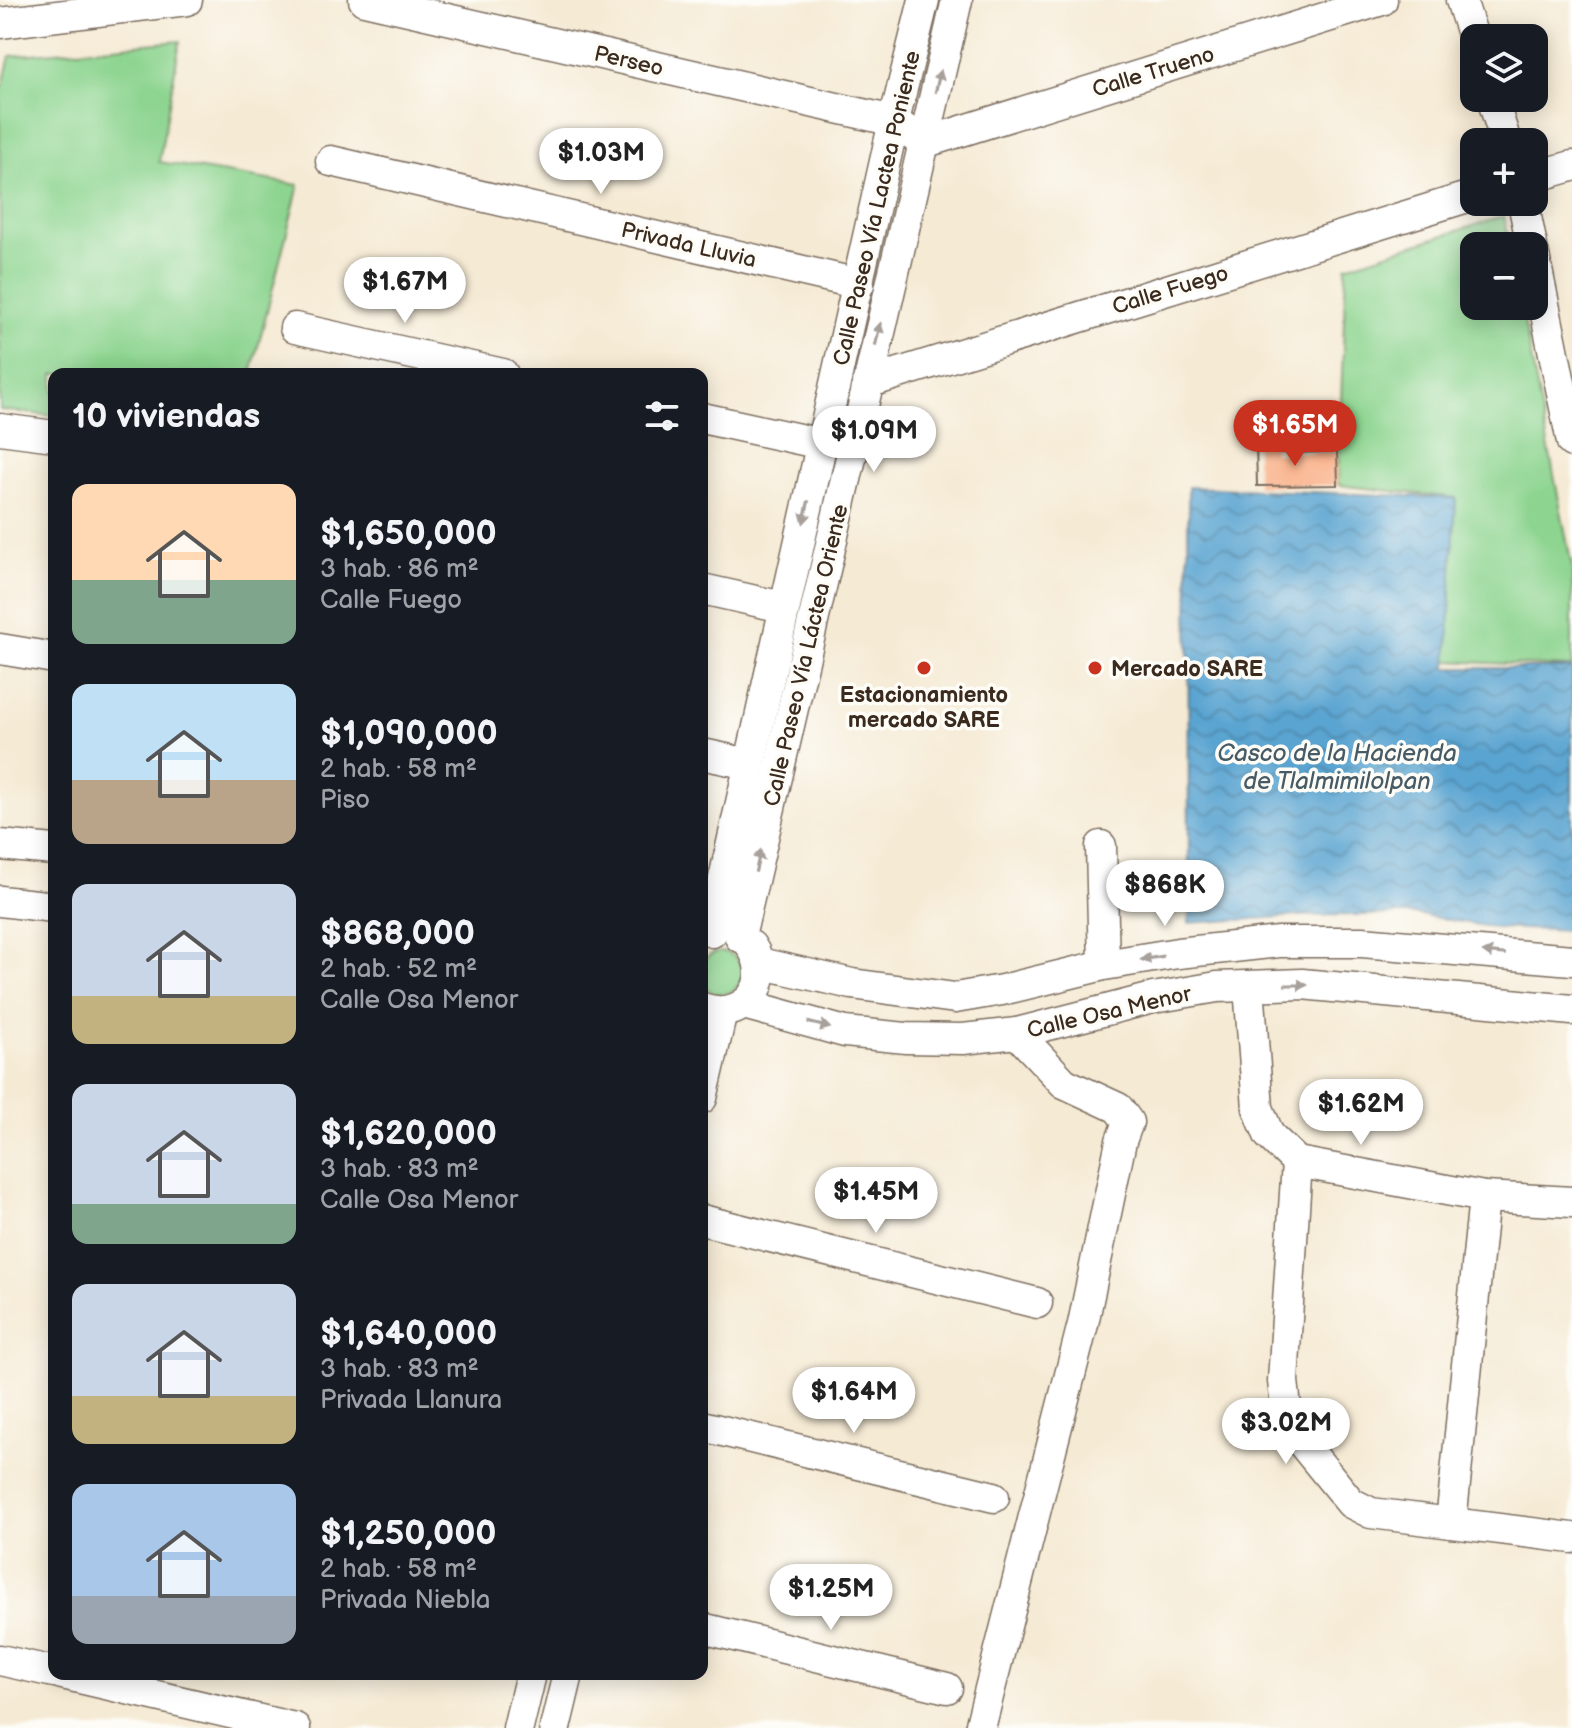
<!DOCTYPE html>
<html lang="es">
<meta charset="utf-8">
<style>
body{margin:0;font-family:"Balsamiq Sans",sans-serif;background:#242831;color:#f1f3f6;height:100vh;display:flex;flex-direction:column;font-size:30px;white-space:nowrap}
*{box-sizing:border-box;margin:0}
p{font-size:26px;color:#9ea1a6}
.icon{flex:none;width:44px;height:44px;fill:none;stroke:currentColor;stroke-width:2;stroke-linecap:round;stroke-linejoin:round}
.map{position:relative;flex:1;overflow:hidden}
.sheet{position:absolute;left:48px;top:368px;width:660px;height:1312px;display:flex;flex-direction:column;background:#171b24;border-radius:16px;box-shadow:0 4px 20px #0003}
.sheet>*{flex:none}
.fabs{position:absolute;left:1460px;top:24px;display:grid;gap:16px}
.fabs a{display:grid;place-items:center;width:88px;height:88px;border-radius:16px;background:#171b24;box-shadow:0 4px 20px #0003;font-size:40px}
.price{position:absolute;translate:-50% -68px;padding:0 18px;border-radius:28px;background:#fff;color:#222;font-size:26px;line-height:52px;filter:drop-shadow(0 2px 4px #0008)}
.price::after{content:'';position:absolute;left:50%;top:48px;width:24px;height:18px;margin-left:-12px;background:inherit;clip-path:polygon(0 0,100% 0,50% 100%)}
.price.current{background:#c8321e;color:#fff}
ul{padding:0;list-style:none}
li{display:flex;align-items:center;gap:24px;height:200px;padding:0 24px}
li span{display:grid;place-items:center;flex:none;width:224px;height:160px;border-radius:16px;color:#555}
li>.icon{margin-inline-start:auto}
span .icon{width:96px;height:96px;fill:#fffc;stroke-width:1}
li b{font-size:34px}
h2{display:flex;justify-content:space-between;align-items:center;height:96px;padding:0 24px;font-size:34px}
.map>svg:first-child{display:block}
.green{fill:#8cd48f;stroke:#647f56;stroke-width:2}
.water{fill:url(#water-waves);stroke:#4a6778;stroke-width:2}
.building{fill:#f9b088}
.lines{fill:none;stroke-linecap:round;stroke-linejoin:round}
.minor-casing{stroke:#7c6d5e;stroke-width:33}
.minor{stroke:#fff;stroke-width:30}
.oneway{fill:#a79f9a}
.poi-dot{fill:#c8321e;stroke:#fdfcf7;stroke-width:3}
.labels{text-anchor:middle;stroke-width:7;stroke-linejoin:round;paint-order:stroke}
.street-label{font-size:22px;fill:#3b2a1e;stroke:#fdfcf7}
.poi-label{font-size:22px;font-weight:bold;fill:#3b2a1e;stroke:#fdfcf7;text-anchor:start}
.water-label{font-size:24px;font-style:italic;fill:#475b66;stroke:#fdfcf7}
</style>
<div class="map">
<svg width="1572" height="1728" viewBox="0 0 1572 1728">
<defs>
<pattern id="water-waves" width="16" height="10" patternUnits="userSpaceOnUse" patternTransform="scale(2)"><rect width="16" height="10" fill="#5aa4d1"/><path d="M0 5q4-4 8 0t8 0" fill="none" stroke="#4c86a9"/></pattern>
</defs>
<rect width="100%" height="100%" fill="#fdfcf7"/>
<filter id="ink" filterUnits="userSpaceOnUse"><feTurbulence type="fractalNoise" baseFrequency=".0125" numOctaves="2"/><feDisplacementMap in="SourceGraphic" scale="16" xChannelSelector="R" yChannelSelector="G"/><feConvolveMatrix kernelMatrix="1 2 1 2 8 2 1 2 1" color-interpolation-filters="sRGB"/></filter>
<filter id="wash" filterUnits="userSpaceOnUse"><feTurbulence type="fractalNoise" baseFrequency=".006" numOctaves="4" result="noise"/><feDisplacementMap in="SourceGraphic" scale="32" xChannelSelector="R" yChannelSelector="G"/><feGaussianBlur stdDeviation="1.8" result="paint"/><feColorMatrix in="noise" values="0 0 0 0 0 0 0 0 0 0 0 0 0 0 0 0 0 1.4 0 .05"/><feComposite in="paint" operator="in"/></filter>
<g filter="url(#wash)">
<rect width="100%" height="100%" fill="#f5ead4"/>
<g class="green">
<path d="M 180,41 L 159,162 L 299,185 L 251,374 L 54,374 L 54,416 L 0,410 L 0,97 L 10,56 Z"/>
<path d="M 1504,216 L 1510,246 L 1474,246 L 1474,306 L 1521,306 L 1572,567 L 1572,667 L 1447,661 L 1456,498 L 1338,485 L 1346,266 Z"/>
<circle cx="721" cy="973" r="21"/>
</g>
<path class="water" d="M 1188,487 L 1456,498 L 1447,668 L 1572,668 L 1572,931 L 1496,928 L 1414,914 L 1300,916 L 1189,923 Z"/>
<g id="blocks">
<path class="building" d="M 1256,442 L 1274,442 L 1274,453 L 1337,452 L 1338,485 L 1257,486 Z"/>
</g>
</g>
<g filter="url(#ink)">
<use href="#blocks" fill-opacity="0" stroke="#7c6d5e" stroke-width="2"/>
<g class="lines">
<g class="minor-casing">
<g id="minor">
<path d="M 364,0 L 894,121 L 923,143 L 1382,0"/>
<path d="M 1461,0 L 1474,40"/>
<path d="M 0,23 L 187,0"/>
<path d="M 1492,98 L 1506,142"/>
<path d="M 331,161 L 859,284"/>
<path d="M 1534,177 L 1572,166"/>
<path d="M 1523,202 L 1532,246"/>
<path d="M 1534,255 L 1572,442"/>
<path d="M 295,328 L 503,374"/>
<path d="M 867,383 L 1474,195"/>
<path d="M 702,418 L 822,444"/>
<path d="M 0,429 L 54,436"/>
<path d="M 702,589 L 783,607"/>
<path d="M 0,649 L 54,658"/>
<path d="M 702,754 L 749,764"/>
<path d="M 0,845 L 54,850"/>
<path d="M 1101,846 L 1104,965"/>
<path d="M 0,901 L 54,907"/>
<path d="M 712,932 L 894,121 L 924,0"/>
<path d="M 740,937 L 957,0"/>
<path d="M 759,963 L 852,984 L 955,998 L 1002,990 L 1104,965 L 1178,953 L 1279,942 L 1362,942 L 1572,960"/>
<path d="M 1249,986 L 1258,1108 L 1269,1135 L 1297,1162 L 1484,1197 L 1572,1202"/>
<path d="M 744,1004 L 845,1032 L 906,1038 L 963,1039 L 1017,1033 L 1153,998 L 1217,987 L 1302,984 L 1572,1010"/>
<path d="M 702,1008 C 744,1023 776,983 751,946"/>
<path d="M 702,1098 L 722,1012"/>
<path d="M 1297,1162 L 1283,1381 L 1287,1416 L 1303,1444 L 1351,1503 L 1371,1513 L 1572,1538"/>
<path d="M 702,1220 L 1037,1303"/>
<path d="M 702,1426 L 994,1497"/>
<path d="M 1451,1523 L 1484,1197"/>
<path d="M 702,1628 L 947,1688"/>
<path d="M 0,1660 L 54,1672"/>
<path d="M 62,1674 L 295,1728"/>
<path d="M 518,1728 L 531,1674"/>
<path d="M 555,1728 L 568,1674"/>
<path d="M 980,1728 L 1083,1324 L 1121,1141 L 1128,1122 L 1118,1108 L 1064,1083 L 1017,1033"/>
</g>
</g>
<use href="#minor" class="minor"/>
</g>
<defs><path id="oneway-solid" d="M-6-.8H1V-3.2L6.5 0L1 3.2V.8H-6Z" transform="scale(2)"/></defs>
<g class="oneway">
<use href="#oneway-solid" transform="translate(938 81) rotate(-77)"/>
<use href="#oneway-solid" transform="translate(878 334) rotate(-77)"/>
<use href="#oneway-solid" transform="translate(806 512) rotate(103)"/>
<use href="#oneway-solid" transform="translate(758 861) rotate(-77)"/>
<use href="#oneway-solid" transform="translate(1494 953) rotate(-174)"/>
<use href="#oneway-solid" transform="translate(1152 958) rotate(171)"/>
<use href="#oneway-solid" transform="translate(1296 985)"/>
<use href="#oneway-solid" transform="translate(819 1025) rotate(14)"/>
</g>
</g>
<g class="poi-dot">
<circle cx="924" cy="668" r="8"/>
<circle cx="1095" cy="668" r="8"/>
</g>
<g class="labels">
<g class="street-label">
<text transform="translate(629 60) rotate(13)" y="8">Perseo</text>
<text transform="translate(1153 71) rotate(-17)" y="8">Calle Trueno</text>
<text transform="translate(876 208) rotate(-77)" y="8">Calle Paseo Vía Lactea Poniente</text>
<text transform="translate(689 244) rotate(13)" y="8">Privada Lluvia</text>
<text transform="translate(1170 289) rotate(-17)" y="8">Calle Fuego</text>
<text transform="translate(805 655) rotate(-77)" y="8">Calle Paseo Vía Láctea Oriente</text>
<text transform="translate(1109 1011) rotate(-13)" y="8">Calle Osa Menor</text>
</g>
<g class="poi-label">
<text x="1111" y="676">Mercado SARE</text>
<text x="924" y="702" text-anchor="middle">Estacionamiento<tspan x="924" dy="25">mercado SARE</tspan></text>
</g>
<g class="water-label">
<text x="1337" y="761">Casco de la Hacienda<tspan x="1337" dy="28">de Tlalmimilolpan</tspan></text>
</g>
</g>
</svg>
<div class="fabs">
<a><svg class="icon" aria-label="layers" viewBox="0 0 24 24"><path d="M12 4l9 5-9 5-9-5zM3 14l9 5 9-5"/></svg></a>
<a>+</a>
<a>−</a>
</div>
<b class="price" style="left:601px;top:196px">$1.03M</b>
<b class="price" style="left:405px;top:325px">$1.67M</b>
<b class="price current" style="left:1295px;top:468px">$1.65M</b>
<b class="price" style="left:874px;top:474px">$1.09M</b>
<b class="price" style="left:1165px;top:928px">$868K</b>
<b class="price" style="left:1361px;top:1147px">$1.62M</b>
<b class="price" style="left:876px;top:1235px">$1.45M</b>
<b class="price" style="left:854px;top:1435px">$1.64M</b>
<b class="price" style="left:1286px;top:1466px">$3.02M</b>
<b class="price" style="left:831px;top:1632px">$1.25M</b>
<section class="sheet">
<h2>10 viviendas<svg class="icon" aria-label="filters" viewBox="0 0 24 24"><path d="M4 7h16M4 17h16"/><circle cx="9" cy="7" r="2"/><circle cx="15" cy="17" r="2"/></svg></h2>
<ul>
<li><span style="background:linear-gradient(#ffd9b3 60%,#7fa58c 0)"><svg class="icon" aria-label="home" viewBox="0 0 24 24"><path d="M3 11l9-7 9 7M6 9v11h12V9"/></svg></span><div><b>$1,650,000</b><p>3 hab. · 86 m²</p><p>Calle Fuego</p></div></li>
<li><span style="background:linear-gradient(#bfe0f5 60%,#b9a48a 0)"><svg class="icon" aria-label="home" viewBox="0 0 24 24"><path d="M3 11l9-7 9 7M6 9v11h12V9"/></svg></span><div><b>$1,090,000</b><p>2 hab. · 58 m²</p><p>Piso</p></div></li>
<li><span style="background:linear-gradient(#c9d6e8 70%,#c2b280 0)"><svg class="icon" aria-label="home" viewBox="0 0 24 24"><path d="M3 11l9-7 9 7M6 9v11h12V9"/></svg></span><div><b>$868,000</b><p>2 hab. · 52 m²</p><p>Calle Osa Menor</p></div></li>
<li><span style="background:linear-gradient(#c9d6e8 75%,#7fa58c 0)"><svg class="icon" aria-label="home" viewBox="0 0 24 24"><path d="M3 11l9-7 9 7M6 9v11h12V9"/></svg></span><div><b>$1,620,000</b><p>3 hab. · 83 m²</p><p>Calle Osa Menor</p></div></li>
<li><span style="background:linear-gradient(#c9d6e8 70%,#c2b280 0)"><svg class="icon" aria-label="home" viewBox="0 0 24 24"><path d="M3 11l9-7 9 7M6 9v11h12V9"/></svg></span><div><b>$1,640,000</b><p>3 hab. · 83 m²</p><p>Privada Llanura</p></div></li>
<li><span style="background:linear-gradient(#a9c7e8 70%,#9aa5b1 0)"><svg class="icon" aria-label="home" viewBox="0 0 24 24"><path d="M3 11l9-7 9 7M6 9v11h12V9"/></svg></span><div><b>$1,250,000</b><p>2 hab. · 58 m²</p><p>Privada Niebla</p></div></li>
</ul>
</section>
</div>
